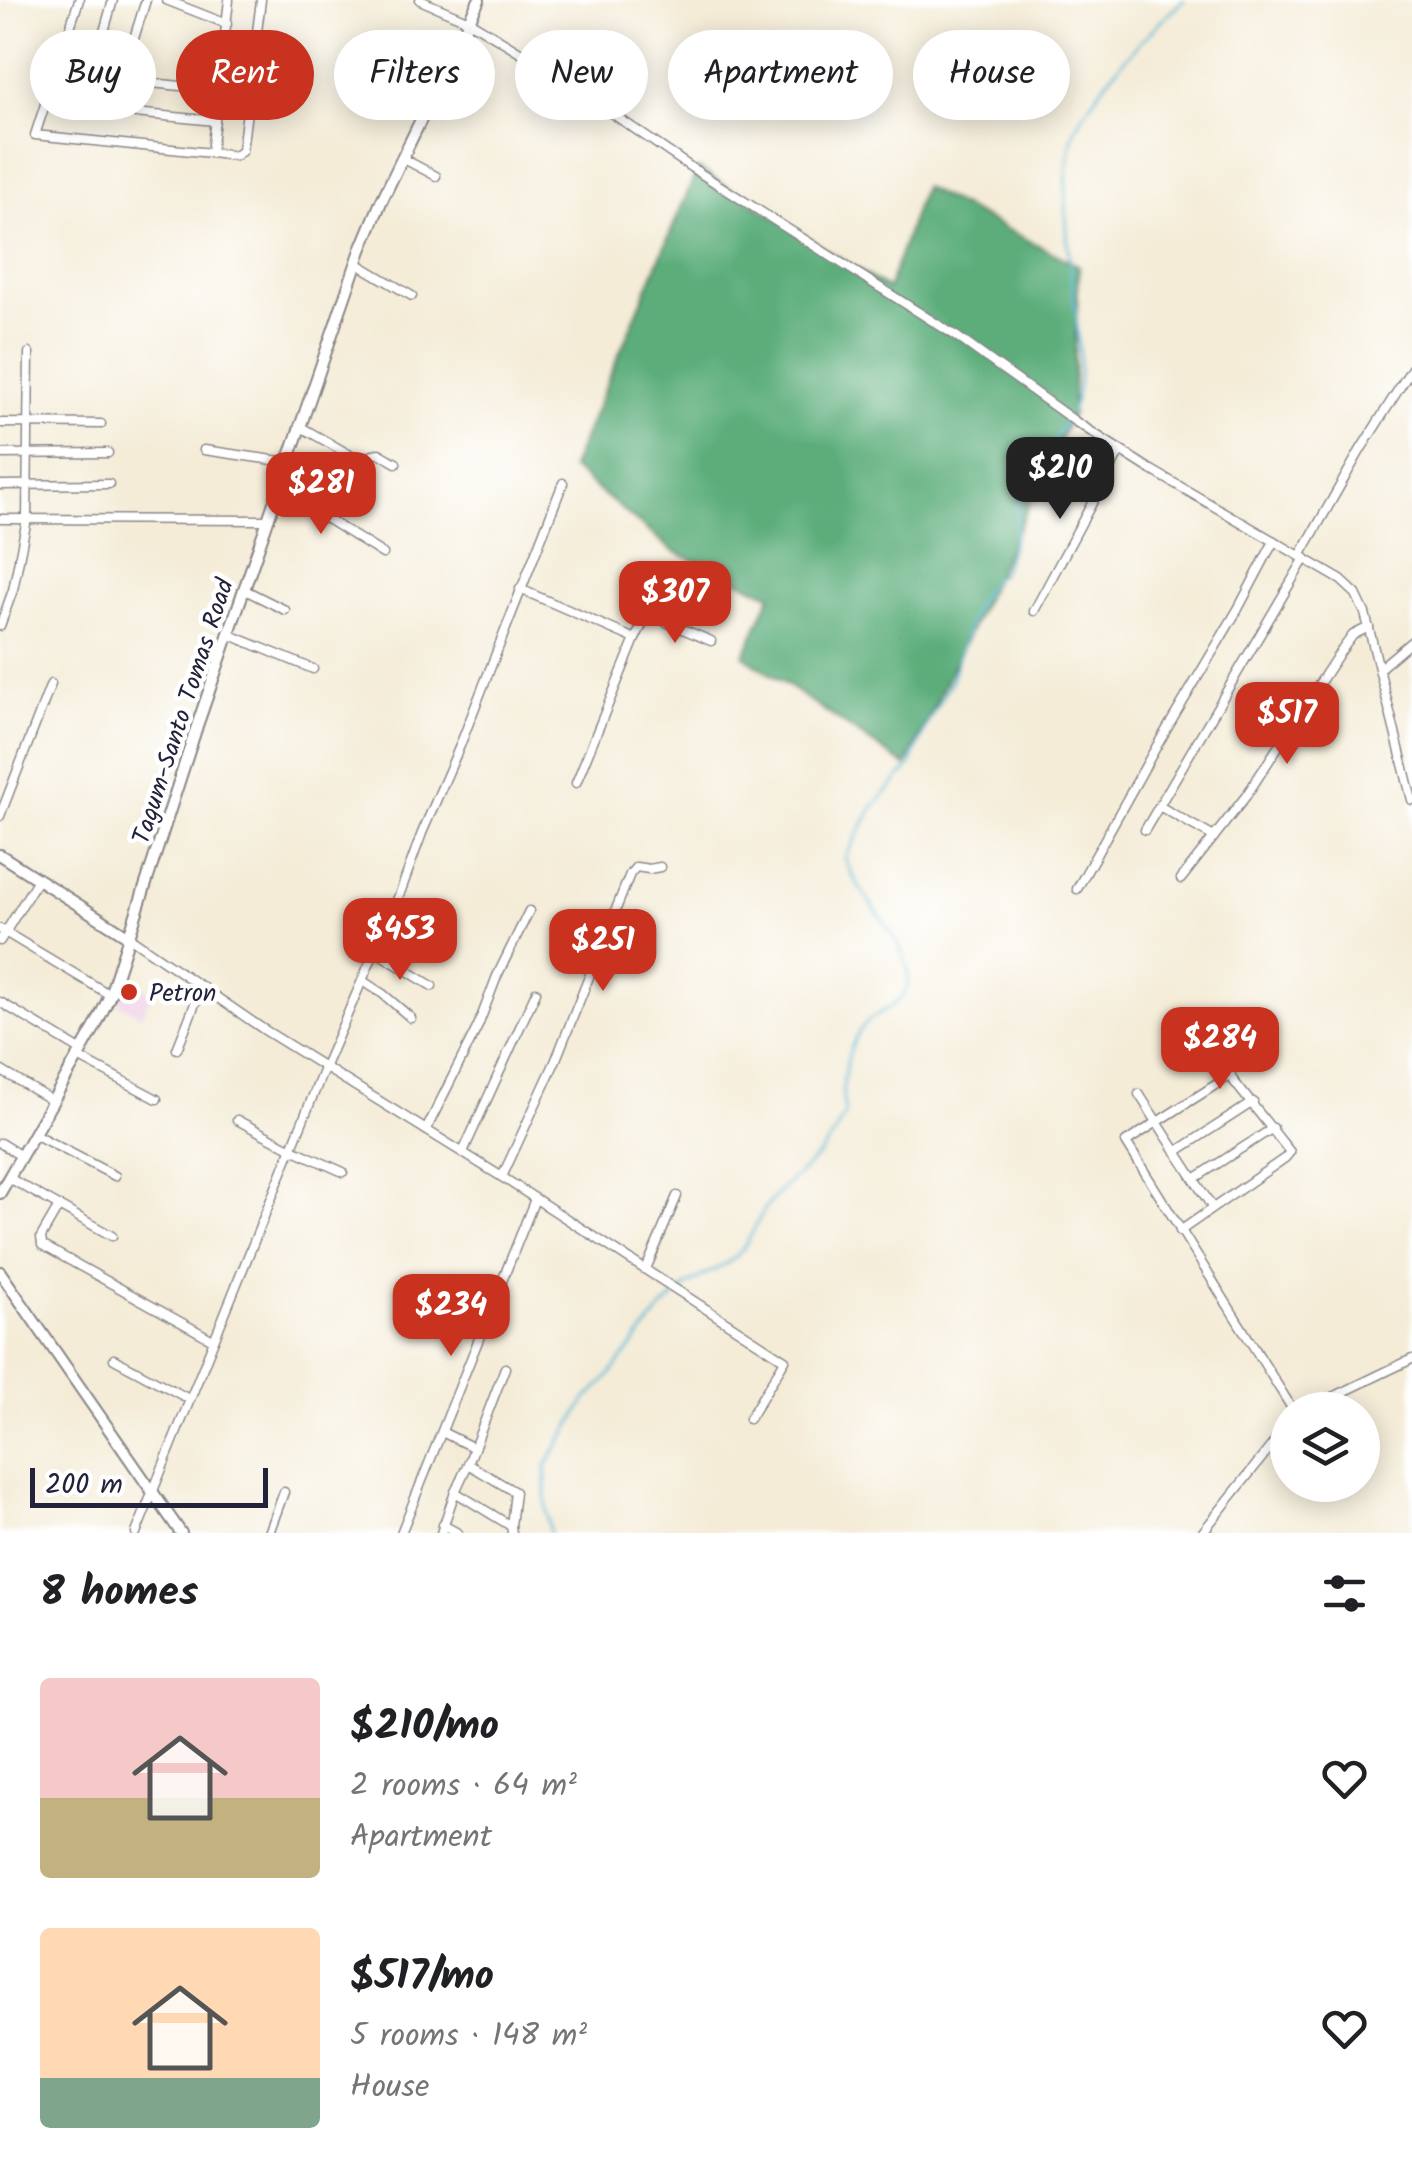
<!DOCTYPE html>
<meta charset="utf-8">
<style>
body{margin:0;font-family:Kalam,sans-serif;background:#f6f6f6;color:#202124;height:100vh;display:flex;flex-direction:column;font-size:38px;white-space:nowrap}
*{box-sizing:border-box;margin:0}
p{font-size:32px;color:#757577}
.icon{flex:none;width:55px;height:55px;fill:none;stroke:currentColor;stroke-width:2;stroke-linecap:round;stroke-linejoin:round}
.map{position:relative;height:1533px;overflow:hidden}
.details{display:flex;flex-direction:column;background:#fff;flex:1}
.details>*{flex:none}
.top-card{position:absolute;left:30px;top:30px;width:1352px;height:90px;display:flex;gap:20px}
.tools{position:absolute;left:1270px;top:1392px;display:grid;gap:20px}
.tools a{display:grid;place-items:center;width:110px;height:110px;border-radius:50%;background:#fff;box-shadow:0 5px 25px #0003;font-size:50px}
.scale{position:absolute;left:30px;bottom:25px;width:238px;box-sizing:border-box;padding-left:10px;border:5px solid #22223b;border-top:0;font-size:28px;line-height:35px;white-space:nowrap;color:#22223b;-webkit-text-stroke:8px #fff;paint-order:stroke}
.price{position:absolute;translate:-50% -85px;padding:0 22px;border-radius:20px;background:#c8321e;color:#fff;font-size:32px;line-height:65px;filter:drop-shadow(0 2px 5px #0008)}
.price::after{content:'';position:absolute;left:50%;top:60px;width:30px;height:22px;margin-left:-15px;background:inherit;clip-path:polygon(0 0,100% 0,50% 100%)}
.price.current{background:#222;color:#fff}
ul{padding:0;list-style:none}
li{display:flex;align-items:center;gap:30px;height:250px;padding:0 40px}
li span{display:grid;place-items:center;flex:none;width:280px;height:200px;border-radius:10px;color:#555}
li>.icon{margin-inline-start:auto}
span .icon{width:120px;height:120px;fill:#fffc;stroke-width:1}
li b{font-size:42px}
h2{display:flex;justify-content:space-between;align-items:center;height:120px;padding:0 40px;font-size:42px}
.chip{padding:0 35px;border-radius:45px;background:#fff;box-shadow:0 5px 25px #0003;font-size:35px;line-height:90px}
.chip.current{background:#c8321e;color:#fff}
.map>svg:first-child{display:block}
.built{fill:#efd0e6}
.forest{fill:#5cad7a;stroke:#3f685a;stroke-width:2.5}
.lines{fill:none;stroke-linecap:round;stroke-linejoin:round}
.stream{stroke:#57b6d6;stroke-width:2.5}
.minor-casing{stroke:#8b8789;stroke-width:11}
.major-casing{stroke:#8b8789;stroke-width:14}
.minor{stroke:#fff;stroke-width:8}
.major{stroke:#fff;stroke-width:10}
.poi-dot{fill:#c8321e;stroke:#fff;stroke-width:4}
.labels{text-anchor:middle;stroke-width:9;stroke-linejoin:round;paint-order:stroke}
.street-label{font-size:25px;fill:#22223b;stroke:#fff}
.poi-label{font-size:25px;fill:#22223b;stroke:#fff;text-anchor:start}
</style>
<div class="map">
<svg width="1412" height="1533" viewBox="0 0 1412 1533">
<rect width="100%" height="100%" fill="#fff"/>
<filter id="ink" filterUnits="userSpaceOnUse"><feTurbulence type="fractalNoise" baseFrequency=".01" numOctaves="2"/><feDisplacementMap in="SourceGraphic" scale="20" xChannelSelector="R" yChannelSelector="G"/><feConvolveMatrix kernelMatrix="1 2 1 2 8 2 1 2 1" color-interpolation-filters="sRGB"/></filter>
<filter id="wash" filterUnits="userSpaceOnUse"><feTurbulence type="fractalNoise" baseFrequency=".0048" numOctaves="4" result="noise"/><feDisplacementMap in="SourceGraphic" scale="40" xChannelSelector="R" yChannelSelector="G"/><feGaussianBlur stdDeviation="2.25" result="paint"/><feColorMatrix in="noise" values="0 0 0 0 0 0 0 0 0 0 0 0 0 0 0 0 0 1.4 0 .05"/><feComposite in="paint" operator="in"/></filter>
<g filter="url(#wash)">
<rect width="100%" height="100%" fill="#f4ecd7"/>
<path class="built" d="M 127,978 L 152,993 L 141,1016 L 118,1004 Z"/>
<path class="forest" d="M 698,168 L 888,289 L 923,187 L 1079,266 L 1072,414 L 906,766 L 744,656 L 771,595 L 673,551 L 571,468 Z"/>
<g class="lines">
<g class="stream">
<path d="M 1071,413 C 1086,376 1078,330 1073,291 C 1067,243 1060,176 1075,129 C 1080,117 1088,107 1095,97 C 1121,60 1151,29 1184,0"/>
<path d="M 682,1290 C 697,1275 719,1271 734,1258 C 750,1245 755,1222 767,1206 C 790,1176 819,1164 838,1127 C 840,1122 844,1118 845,1113 C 845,1112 843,1100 843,1098 C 842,1078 848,1049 859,1032 C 875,1005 912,1011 908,971 C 903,935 857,896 845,858 L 873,807 L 910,766 L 928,722 L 950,683 L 974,608 L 992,580 L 1000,575 L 1006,562 L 1016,532 L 1017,508 L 1021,496 L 1032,473 L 1066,422"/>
<path d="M 550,1533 L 546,1508 L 546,1466 L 587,1398 L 605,1381 L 663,1308 L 677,1295"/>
</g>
</g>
</g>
<g filter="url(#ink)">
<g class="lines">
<g class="minor-casing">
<g id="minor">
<path d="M 79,0 L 35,135 L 211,153 L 229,0"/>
<path d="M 166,0 L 227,24"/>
<path d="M 420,0 L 469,21 L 535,61 L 692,168 L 956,336 L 1076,422 L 1148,468 L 1341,580 L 1356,594 L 1365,613 L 1412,800"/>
<path d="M 55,73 L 219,90"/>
<path d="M 91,77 L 113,0"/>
<path d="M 121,80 L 146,0"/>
<path d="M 45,104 L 215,121"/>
<path d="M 211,153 L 235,156 L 242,151 L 261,0"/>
<path d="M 402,158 L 436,176"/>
<path d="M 356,263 L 412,296"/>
<path d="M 0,423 L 101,424"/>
<path d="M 299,426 L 359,460 L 379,453 L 396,463"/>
<path d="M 204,450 L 287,462"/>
<path d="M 0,454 L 108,453"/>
<path d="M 0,485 L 109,484"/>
<path d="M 278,488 L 383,554"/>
<path d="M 0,519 L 267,520"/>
<path d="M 1300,556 L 1361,449 L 1412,368"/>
<path d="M 243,589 L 285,610"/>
<path d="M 520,589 L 635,639 L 576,783"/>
<path d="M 1034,611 L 1120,451"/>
<path d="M 0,626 L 13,590 L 27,519 L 29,353"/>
<path d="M 228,634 L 313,669"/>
<path d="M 635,639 L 645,619 L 654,617 L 711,641"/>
<path d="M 1380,668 L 1412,641"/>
<path d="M 1159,806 L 1214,837"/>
<path d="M 0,816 L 51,684"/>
<path d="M 1145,830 L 1305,558"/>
<path d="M 1181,879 L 1246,796 L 1338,655 L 1353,635 L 1369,627"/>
<path d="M 1077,889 L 1155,749 L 1238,609 L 1274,541"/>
<path d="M 0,929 L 110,995"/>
<path d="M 129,937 L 263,1029 L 502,1177 L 785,1360 L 749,1419"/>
<path d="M 0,941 L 38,879"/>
<path d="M 375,951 L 432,986"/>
<path d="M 363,981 L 383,994 L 411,1018"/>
<path d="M 0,1002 L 82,1051"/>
<path d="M 1178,1011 L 1290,1152 L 1285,1158 L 1180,1231"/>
<path d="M 177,1049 L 202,986"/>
<path d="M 78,1057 L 157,1099"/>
<path d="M 0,1070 L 53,1101"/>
<path d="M 1231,1075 L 1126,1142 L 1293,1410"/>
<path d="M 1139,1094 L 1212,1207"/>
<path d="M 237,1120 L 292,1149 L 343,1172"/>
<path d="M 426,1130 L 478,1026 L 497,976 L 529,911"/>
<path d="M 34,1134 L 115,1176"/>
<path d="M 0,1143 L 21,1156"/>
<path d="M 463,1152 L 536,992"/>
<path d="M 1176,1152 L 1253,1102"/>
<path d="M 502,1177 L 555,1062 L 630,874 L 636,867 L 649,869 L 660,867"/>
<path d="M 9,1178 L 112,1236"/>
<path d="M 1194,1179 L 1273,1128"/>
<path d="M 59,1206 L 41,1237 L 42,1245 L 213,1340"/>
<path d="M 646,1269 L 677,1196"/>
<path d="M 114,1359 L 189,1399"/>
<path d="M 1306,1410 L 1412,1359"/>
<path d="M 442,1432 L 474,1448"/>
<path d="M 468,1464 L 515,1492 L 511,1526 L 512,1533"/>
<path d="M 455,1492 L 511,1526"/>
<path d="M 443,1525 L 458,1533"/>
<path d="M 136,1533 L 325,1066 L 400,893 L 422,833 L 459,748 L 563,483"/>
<path d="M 269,1533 L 284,1492"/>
<path d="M 401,1533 L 535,1199"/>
<path d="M 441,1533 L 455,1492 L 468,1464 L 505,1368"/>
<path d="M 1202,1533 L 1288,1425"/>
</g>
</g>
<g class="major-casing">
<g id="major">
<path d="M 0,855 L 129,937"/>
<path d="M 0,1193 L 95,1027 L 110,995 L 198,723 L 361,250 L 381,202 L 479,0"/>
<path d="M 0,1272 L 181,1533"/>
</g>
</g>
<use href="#minor" class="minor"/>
<use href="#major" class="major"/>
</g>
</g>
<circle class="poi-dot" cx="129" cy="992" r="10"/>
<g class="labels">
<g class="street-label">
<text transform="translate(182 711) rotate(-72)" y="9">Tagum-Santo Tomas Road</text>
</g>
<g class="poi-label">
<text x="149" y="1001">Petron</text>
</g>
</g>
</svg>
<div class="tools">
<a><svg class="icon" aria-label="layers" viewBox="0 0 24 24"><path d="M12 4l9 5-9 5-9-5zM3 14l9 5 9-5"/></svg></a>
</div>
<div class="scale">200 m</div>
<b class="price current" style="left:1060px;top:522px">$210</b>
<b class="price" style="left:321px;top:537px">$281</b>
<b class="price" style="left:675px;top:646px">$307</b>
<b class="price" style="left:1287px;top:767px">$517</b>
<b class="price" style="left:400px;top:983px">$453</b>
<b class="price" style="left:603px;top:994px">$251</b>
<b class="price" style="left:1220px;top:1092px">$284</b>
<b class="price" style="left:451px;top:1359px">$234</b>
<div class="top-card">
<a class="chip">Buy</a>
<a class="chip current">Rent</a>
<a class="chip">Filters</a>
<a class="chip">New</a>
<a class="chip">Apartment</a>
<a class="chip">House</a>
</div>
</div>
<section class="details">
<h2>8 homes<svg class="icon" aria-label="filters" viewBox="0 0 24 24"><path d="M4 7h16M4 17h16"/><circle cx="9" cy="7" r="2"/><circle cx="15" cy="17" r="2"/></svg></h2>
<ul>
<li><span style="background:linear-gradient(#f6c9c9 60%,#c2b280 0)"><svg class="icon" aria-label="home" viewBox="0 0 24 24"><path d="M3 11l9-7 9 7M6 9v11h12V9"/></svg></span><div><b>$210/mo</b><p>2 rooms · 64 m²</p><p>Apartment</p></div><svg class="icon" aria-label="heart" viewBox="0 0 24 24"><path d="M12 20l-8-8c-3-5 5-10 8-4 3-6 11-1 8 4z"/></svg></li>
<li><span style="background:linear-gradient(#ffd9b3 75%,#7fa58c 0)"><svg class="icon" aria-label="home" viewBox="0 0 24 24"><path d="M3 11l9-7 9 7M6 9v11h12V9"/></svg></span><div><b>$517/mo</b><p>5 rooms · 148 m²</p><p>House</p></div><svg class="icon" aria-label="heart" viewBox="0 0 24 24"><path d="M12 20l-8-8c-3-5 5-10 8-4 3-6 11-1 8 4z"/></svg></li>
</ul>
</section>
